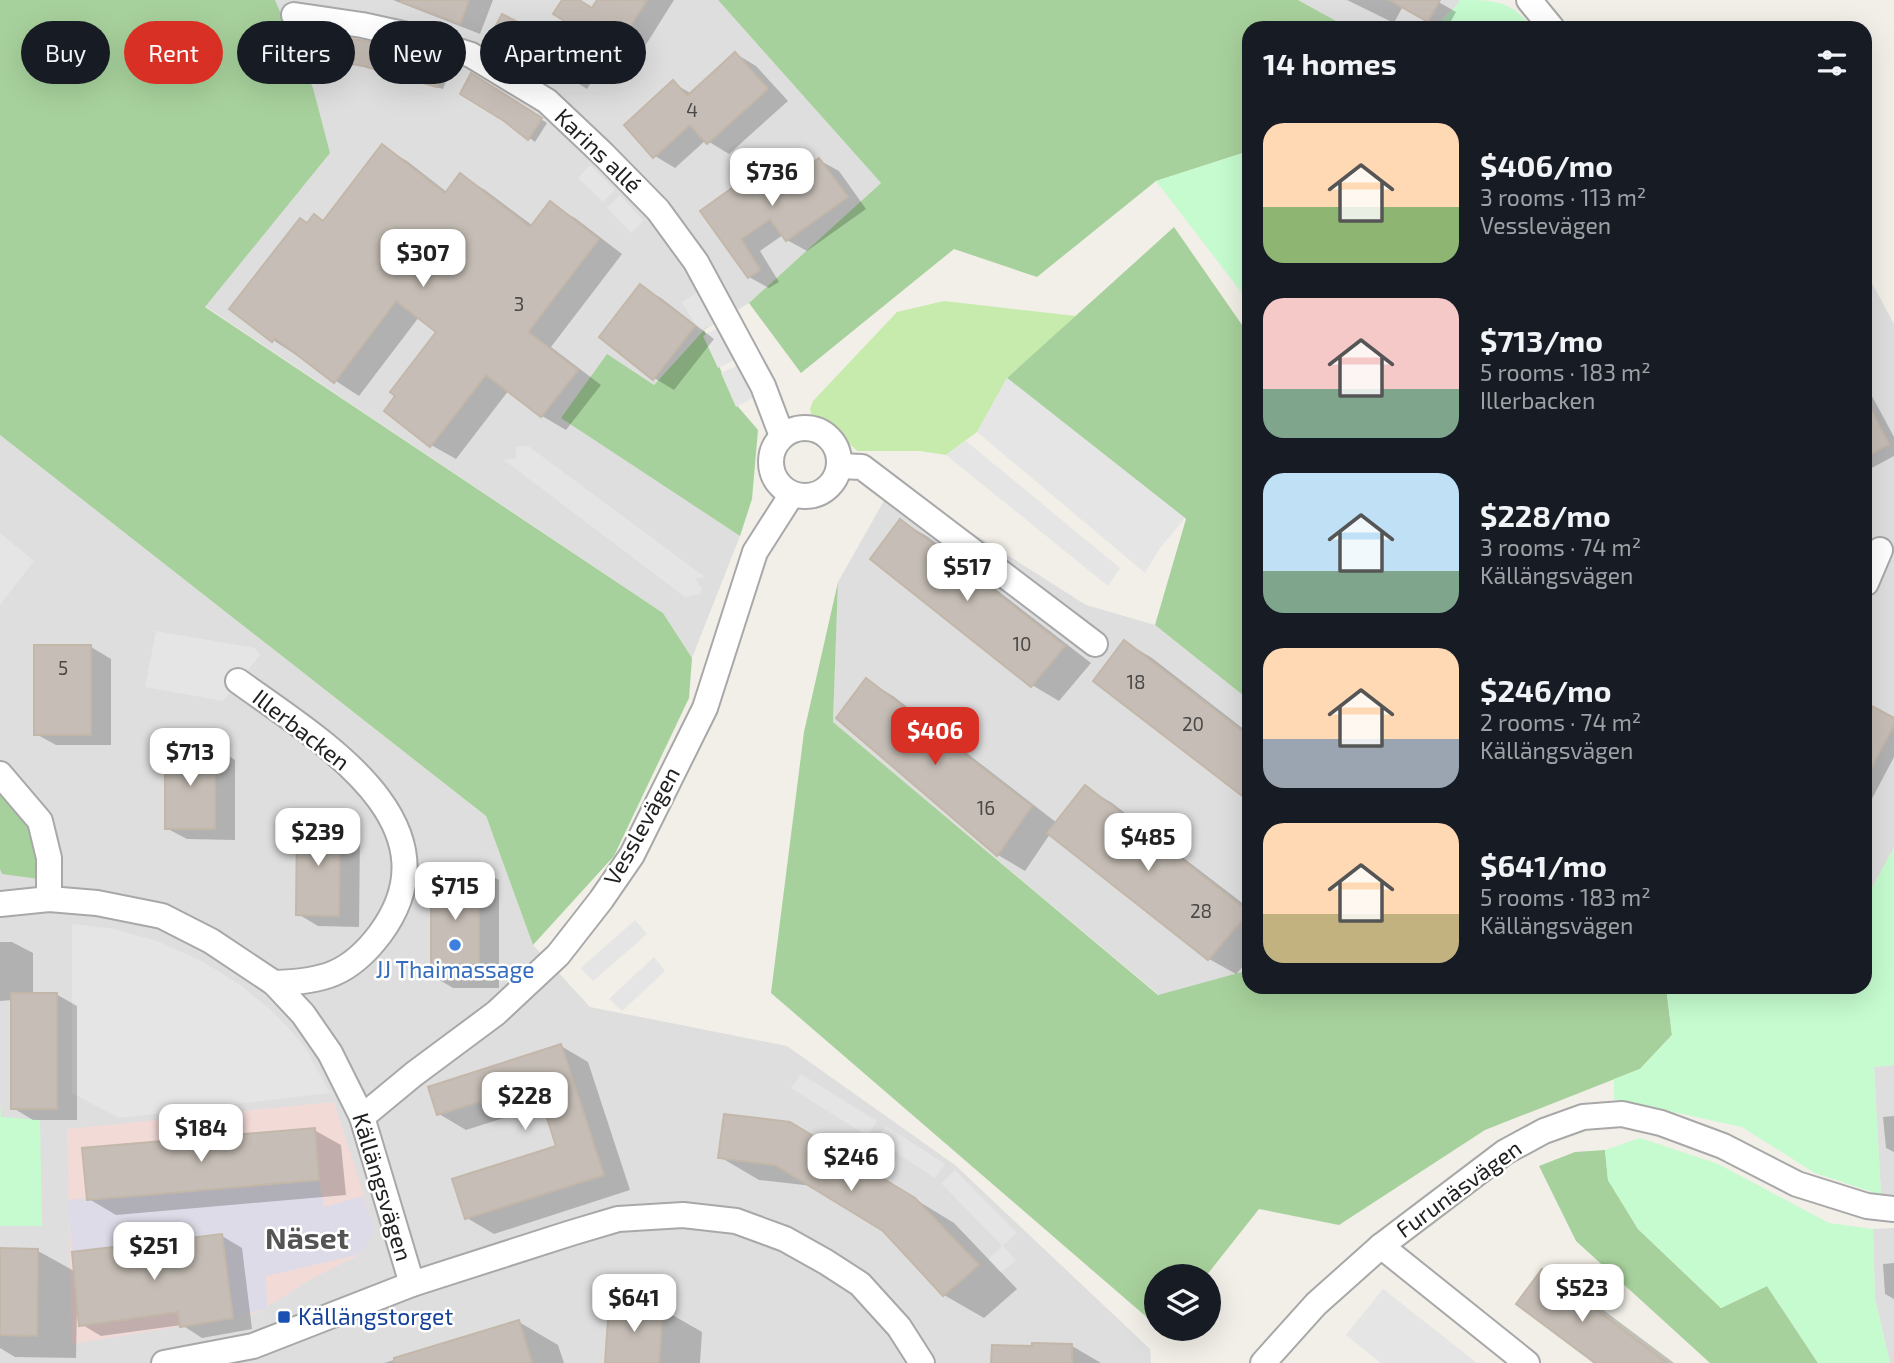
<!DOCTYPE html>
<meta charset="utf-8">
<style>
body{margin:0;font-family:"Exo 2",sans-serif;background:#242831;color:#f1f3f6;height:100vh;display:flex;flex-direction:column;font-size:26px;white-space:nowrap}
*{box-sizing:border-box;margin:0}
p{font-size:23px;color:#9ea1a6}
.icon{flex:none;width:38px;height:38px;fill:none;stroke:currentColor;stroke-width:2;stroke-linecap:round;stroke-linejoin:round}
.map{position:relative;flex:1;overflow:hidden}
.details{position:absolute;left:1242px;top:21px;width:630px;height:973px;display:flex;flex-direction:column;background:#171b24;border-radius:21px;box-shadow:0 7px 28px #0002}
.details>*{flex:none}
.top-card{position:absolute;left:21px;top:21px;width:665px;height:63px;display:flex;gap:14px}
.controls{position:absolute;left:1144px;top:1264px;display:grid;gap:14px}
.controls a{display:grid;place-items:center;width:77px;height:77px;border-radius:50%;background:#171b24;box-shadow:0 7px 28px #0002;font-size:35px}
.price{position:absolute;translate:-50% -60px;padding:0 16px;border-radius:14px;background:#fff;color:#222;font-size:23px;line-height:46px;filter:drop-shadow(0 2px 4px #0008)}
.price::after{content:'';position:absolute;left:50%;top:42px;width:21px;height:16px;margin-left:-10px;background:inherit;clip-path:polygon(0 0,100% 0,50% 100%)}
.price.current{background:#d93025;color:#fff}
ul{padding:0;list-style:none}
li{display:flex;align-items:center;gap:21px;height:175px;padding:0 21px}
li span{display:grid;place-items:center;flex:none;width:196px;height:140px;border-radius:21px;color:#555}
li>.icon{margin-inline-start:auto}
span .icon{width:84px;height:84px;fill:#fffc;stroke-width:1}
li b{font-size:30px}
h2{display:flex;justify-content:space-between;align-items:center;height:84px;padding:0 21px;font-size:30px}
.tag{padding:0 24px;border-radius:32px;background:#171b24;box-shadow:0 7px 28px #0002;font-size:24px;line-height:63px}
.tag.current{background:#d93025;color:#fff}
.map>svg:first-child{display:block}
.residential{fill:#dfdede}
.commercial{fill:#f2dad7}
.grass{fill:#c7ebad}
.forest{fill:#a7d19c}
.park{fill:#c5fbce}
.parking{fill:#e5e5e5}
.plaza{fill:#dcdbe7}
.shadow{fill:#0003}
.building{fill:#c6beb6;stroke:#c3b7a9;stroke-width:2}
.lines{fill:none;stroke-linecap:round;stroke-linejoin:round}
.street-casing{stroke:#a8a8a8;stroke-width:28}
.street{stroke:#fff;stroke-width:24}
.shop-dot{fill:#3f7fe0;stroke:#fff;stroke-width:2.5}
.transit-dot{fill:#1a4fb4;stroke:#fff;stroke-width:2.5}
.labels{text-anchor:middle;stroke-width:5;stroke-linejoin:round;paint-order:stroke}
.number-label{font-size:19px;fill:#4a4846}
.street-label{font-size:23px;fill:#212121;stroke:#fff}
.shop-label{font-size:23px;fill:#366cbe;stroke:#fff}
.transit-label{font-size:23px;fill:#164399;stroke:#fff;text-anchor:start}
.district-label{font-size:30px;font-weight:bold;fill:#545454;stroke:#fff}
</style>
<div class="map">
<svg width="1894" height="1363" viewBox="0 0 1894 1363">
<rect width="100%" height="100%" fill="#f1efe7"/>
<g class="residential">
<path d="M 275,0 L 718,0 L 881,183 L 749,303 L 704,330 L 654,385 L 562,418 L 740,536 L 692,658 L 663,613 L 205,306 L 329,153 L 313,88 Z"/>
<path d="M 1298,0 L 1460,0 L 1457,5 L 1433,28 L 1349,28 Z"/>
<path d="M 1866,272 L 1894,324 L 1894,848 L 1866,898 Z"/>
<path d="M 0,435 L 486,816 L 533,945 L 590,1007 L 787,1046 L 955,1165 L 1150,1349 L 1151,1363 L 0,1363 Z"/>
<path d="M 894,483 L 1086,605 L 1155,625 L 1249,700 L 1249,970 L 1159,995 L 833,722 L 838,582 Z"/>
<path d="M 1894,1065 L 1894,1196 L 1881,1195 L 1874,1067 Z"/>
<path d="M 1894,1228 L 1894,1363 L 1890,1363 L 1875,1299 L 1873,1229 Z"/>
</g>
<path class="commercial" d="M 334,1102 L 375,1230 L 361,1254 L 311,1279 L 257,1313 L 72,1344 L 67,1129 Z"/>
<path class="grass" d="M 944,301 L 1076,316 L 1007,378 L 977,432 L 946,455 L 920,451 L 857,451 L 834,428 L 813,421 L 810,409 L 813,401 L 897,312 Z"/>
<g class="forest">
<path d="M 0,0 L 275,0 L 313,88 L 330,153 L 205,307 L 663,613 L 692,658 L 689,698 L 614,856 L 533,945 L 486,816 L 0,435 Z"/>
<path d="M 718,0 L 1298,0 L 1349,28 L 1250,28 L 1249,151 L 1156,181 L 1037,277 L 954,249 L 801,373 L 749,303 L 881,183 Z"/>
<path d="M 1174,227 L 1249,335 L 1249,700 L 1155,625 L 1186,519 L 1007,378 Z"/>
<path d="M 704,330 L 734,402 L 758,430 L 752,499 L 740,536 L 561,418 L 607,354 L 654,385 Z"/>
<path d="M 838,582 L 833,722 L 1158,995 L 1249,970 L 1250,987 L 1666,987 L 1672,1035 L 1640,1069 L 1485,1130 L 1339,1225 L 1259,1209 L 1206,1276 L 1157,1276 L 1157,1326 L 771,993 L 804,732 Z"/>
<path d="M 0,792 L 35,831 L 39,879 L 2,874 L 0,869 Z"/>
<path d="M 1605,1150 L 1608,1180 L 1638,1229 L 1721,1308 L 1767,1286 L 1818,1363 L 1710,1363 L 1576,1241 L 1539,1166 L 1575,1152 Z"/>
</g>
<g class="park">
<path d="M 1460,0 C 1494,0 1511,0 1532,28 L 1433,28 L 1457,5 Z"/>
<path d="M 1249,151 L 1250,151 L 1249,302 L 1156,181 Z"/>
<path d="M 1894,848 L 1894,1065 L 1874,1067 L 1881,1195 L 1815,1173 L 1742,1127 L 1614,1099 L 1614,1079 L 1640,1069 L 1672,1035 L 1666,987 L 1866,987 L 1866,898 Z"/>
<path d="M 0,1104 L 1,1117 L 40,1120 L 42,1226 L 0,1226 Z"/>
<path d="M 1640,1138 L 1718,1164 L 1829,1223 L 1873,1229 L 1875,1299 L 1890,1363 L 1818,1363 L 1767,1286 L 1721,1308 L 1638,1229 L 1608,1180 L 1605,1150 Z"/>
</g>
<g class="parking">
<path d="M 590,165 L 615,190 L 603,202 L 578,178 Z"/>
<path d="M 620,195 L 644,221 L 631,233 L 607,208 Z"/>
<path d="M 698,292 L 715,323 L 699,331 L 682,302 Z"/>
<path d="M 718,328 L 734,360 L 718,368 L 703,336 Z"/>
<path d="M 737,366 L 753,398 L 736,407 L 721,373 Z"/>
<path d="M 1007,378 L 1185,518 L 1160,548 L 1145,573 L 977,432 Z"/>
<path d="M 966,441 L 1120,568 L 1108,586 L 946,455 Z"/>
<path d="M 528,446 L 705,577 L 695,579 L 702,588 L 701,594 L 685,597 L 504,460 L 516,458 L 516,447 Z"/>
<path d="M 0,533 L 34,561 L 0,605 Z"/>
<path d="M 156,631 L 255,648 L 260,655 L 223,701 L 145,687 Z"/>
<path d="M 635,920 L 647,934 L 593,981 L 581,968 Z"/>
<path d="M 72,924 L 114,929 L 157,941 L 200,960 L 242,986 L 273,1012 L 294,1034 L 306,1049 L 330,1093 L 119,1118 L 72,1093 Z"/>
<path d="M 654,957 L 665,971 L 622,1011 L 609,999 Z"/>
<path d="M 801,1074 L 877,1121 L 867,1136 L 791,1088 Z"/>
<path d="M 886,1126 L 945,1164 L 935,1178 L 876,1140 Z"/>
<path d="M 955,1170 L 1017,1233 L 1003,1246 L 1016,1260 L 1000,1273 L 988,1260 L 1002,1246 L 941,1183 Z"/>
<path d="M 1383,1289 L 1477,1363 L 1381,1363 L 1346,1335 Z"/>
</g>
<path class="plaza" d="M 319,1180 L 324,1207 L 363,1196 L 375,1230 L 361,1254 L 266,1276 L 267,1308 L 233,1318 L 222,1234 L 72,1252 L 68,1200 Z"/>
<g class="shadow">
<path d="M 393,0 L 493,0 L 480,34 Z"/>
<path d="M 564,0 L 577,0 L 593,10 L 599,0 L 674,0 L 635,62 L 556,13 Z"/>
<path d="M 1347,0 L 1435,0 L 1456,12 L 1447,28 L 1442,28 L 1403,6 L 1394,23 Z"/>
<path d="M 495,32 L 541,36 L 543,34 L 562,45 L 595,76 L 587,89 Z"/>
<path d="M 736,54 L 756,66 L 788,101 L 729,154 L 706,140 L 675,168 L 655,156 L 673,83 L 692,94 Z"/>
<path d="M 314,57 L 445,64 L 451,68 L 443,89 L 353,64 L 320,61 Z"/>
<path d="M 472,75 L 547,123 L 535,142 L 505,120 Z"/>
<path d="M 382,147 L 407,161 L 448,193 L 461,176 L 485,190 L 533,226 L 550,204 L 575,218 L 622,254 L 551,347 L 601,385 L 566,430 L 542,416 L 509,390 L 456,459 L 431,445 L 386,411 L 438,332 L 419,317 L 359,396 L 273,340 L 308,225 L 315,216 L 325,222 Z"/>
<path d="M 819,160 L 839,171 L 866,209 L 807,251 L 787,240 L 783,235 L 760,251 L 779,282 L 769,288 L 749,277 L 702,212 L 760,170 L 779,182 L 783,186 Z"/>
<path d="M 641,287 L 661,298 L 714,339 L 674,390 L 654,378 Z"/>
<path d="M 1866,385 L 1894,437 L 1894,456 L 1866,471 Z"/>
<path d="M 901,521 L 928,537 L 1091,663 L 1059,701 L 1032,685 Z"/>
<path d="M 1125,642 L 1152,658 L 1250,734 L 1250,800 Z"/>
<path d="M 91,647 L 111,659 L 111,745 L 56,745 L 36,734 Z"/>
<path d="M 866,680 L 893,696 L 1057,823 L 1085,787 L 1112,803 L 1250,909 L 1250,959 L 1236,974 L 1209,959 L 1050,834 L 1025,871 L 998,855 L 838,718 Z"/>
<path d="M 1866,705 L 1894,720 L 1894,757 L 1866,810 Z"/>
<path d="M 215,748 L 235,760 L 235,840 L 187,839 L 166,828 Z"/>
<path d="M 299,822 L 340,822 L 360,834 L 359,927 L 318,926 L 298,914 Z"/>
<path d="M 478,869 L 499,880 L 499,988 L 453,988 L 433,976 Z"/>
<path d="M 0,942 L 12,942 L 33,953 L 33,995 L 56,994 L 77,1006 L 77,1120 L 33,1120 L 13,1108 L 12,1000 L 0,1001 Z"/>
<path d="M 561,1046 L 588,1062 L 630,1190 L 494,1234 L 467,1218 L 558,1147 L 544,1105 L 466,1130 L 439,1114 Z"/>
<path d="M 1894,1116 L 1894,1152 L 1886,1148 L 1883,1117 Z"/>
<path d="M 314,1130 L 341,1145 L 346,1195 L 116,1215 L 89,1199 Z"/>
<path d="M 830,1147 L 954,1223 L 1017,1289 L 984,1318 L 944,1295 L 885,1230 L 813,1186 L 759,1180 L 720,1157 Z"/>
<path d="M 222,1236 L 242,1248 L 252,1329 L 202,1338 L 182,1325 L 101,1336 L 81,1324 L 79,1308 L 77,1308 L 76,1358 L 15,1357 L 0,1348 L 0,1250 L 38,1251 L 76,1272 Z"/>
<path d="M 1894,1263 L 1894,1299 L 1885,1294 L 1883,1264 Z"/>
<path d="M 1542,1271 L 1582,1294 L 1674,1363 L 1598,1363 Z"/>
<path d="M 662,1309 L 702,1332 L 700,1363 L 607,1363 Z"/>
<path d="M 519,1322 L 558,1345 L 564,1363 L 384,1363 Z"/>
<path d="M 1072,1346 L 1101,1363 L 993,1363 Z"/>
</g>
<g class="building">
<path d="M 402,0 L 469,0 L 460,24 L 401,2 Z"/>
<path d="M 562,0 L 579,0 L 592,8 L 597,0 L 647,0 L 614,52 L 553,14 Z"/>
<path d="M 1389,0 L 1440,0 L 1428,22 Z"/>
<path d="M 502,14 L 541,34 L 542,32 L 576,64 L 566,80 L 492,33 Z"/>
<path d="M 315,34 L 359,40 L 408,50 L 446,63 L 437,87 L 364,66 L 312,58 Z"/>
<path d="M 735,52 L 768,89 L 707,144 L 690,125 L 653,158 L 624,125 L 673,80 L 687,96 Z"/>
<path d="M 471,73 L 542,118 L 528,140 L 504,121 L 460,94 Z"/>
<path d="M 382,144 L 445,193 L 460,173 L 530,227 L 550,201 L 599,239 L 528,332 L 578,370 L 541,417 L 486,375 L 430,447 L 384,411 L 395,396 L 390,392 L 436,332 L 396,301 L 334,383 L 275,338 L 272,342 L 229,309 L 300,218 L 307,223 L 314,214 L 323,221 Z"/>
<path d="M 819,158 L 848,197 L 786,241 L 770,219 L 741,239 L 760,270 L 748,278 L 700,211 L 760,168 L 775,190 Z"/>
<path d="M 640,284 L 695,326 L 653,380 L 599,337 Z"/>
<path d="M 1866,400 L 1889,444 L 1866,457 Z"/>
<path d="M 900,519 L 1065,646 L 1031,687 L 870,559 Z"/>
<path d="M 1124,640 L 1250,737 L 1250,802 L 1093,681 Z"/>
<rect x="34" y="645" width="57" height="90"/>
<path d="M 866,678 L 1032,806 L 997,856 L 836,718 Z"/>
<path d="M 1866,703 L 1894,718 L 1894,725 L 1866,778 Z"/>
<rect x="165" y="746" width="50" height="83"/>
<path d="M 1085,785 L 1249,912 L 1208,960 L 1047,833 Z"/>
<path d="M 297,820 L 340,820 L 339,916 L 296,915 Z"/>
<rect x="431" y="867" width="48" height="110"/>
<rect x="11" y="993" width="46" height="116"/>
<path d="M 561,1044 L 604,1175 L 465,1219 L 452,1179 L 556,1146 L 536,1084 L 437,1115 L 428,1087 Z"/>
<path d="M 724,1114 L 790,1122 L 915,1198 L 979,1265 L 943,1296 L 883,1231 L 775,1165 L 718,1158 Z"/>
<path d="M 315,1128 L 319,1180 L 87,1200 L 82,1148 Z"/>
<path d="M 222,1234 L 233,1318 L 180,1327 L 178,1312 L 79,1326 L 72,1252 Z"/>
<path d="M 0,1248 L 38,1249 L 37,1336 L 0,1335 Z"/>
<path d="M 1542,1269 L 1667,1363 L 1595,1363 L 1516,1304 Z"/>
<path d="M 609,1304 L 663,1308 L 659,1363 L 605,1363 Z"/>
<path d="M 519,1320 L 532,1363 L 394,1363 L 394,1358 Z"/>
<path d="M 1032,1343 L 1072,1344 L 1072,1363 L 991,1363 L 992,1345 L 1032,1346 Z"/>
</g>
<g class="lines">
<g class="street-casing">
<g id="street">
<path d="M 1529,0 L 1552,28"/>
<path d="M 294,15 L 362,25 L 412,36 L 471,55 L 547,101 L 603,154 L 658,210 L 696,262 L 763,386 L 782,436"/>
<circle cx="805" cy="462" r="34"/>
<path d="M 839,466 L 862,467 L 1095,644"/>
<path d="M 1866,583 L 1880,550"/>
<path d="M 238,681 C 315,737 463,822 380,934 C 350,974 323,982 274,983"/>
<path d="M 0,774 L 40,821 L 49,858 L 49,899"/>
<path d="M 0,904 L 49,899 L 97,903 L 162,916 L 211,941 L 274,983 L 303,1014 L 330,1053 L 362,1117 L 412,1284"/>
<path d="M 362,1117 L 414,1074 L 496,1013 L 558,955 L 601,900 L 632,855 L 705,708 L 755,552 L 792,494"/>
<path d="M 1381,1246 L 1527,1363"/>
<path d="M 164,1363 L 253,1346 L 412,1284 L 571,1233 L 618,1219 L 683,1215 L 736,1221 L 785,1239 L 826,1262 L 860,1284 L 899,1327 L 922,1363"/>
<path d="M 1263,1363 L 1316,1304 L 1381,1246 L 1505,1152 L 1544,1131 L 1583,1117 L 1622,1114 L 1661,1123 L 1723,1146 L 1797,1184 L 1867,1206 L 1894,1209"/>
</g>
</g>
<use href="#street" class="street"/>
</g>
<circle class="shop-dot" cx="455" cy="945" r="7"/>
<rect class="transit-dot" x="277" y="1310" width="14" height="14" rx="3.5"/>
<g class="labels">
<g class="number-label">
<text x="692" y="117">4</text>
<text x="519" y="311">3</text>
<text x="1022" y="651">10</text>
<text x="63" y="675">5</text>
<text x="1136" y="689">18</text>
<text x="1193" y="731">20</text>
<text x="986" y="815">16</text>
<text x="1201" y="918">28</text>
</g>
<g class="street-label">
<text transform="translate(598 151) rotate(44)" y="8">Karins allé</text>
<text transform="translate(301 730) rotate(38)" y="8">Illerbacken</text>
<text transform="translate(642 826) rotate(-61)" y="8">Vesslevägen</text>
<text transform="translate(382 1187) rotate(73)" y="8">Källängsvägen</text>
<text transform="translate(1459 1189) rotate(-36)" y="8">Furunäsvägen</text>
</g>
<g class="shop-label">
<text x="455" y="978">JJ Thaimassage</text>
</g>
<g class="transit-label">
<text x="298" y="1325">Källängstorget</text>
</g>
<g class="district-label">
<text x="307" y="1249">Näset</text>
</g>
</g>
</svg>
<div class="controls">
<a><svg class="icon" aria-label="layers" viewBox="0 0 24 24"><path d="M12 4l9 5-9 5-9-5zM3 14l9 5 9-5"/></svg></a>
</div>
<b class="price" style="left:772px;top:208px">$736</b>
<b class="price" style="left:423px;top:289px">$307</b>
<b class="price" style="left:967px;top:603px">$517</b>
<b class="price current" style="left:935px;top:767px">$406</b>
<b class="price" style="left:190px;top:788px">$713</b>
<b class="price" style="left:318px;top:868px">$239</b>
<b class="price" style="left:1148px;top:873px">$485</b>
<b class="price" style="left:455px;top:922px">$715</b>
<b class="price" style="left:525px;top:1132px">$228</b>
<b class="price" style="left:201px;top:1164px">$184</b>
<b class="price" style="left:851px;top:1193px">$246</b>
<b class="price" style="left:154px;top:1282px">$251</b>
<b class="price" style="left:1582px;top:1324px">$523</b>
<b class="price" style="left:634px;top:1334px">$641</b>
<div class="top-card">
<a class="tag">Buy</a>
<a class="tag current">Rent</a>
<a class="tag">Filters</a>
<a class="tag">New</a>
<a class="tag">Apartment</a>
</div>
<section class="details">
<h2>14 homes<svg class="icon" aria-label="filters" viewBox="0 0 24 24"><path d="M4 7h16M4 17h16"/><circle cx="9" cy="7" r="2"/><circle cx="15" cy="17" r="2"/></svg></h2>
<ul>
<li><span style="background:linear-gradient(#ffd9b3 60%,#8fb573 0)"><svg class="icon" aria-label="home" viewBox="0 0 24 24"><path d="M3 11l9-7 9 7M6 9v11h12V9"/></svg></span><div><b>$406/mo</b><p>3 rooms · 113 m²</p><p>Vesslevägen</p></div></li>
<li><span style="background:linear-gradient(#f6c9c9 65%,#7fa58c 0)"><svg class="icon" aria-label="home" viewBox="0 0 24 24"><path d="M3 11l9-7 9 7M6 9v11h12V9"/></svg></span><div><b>$713/mo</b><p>5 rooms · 183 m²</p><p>Illerbacken</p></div></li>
<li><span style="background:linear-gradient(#bfe0f5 70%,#7fa58c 0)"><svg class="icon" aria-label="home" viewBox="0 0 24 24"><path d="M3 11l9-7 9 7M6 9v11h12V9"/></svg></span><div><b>$228/mo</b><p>3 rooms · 74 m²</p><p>Källängsvägen</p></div></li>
<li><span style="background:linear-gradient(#ffd9b3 65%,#9aa5b1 0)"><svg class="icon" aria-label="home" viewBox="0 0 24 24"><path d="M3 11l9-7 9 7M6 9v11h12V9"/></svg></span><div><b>$246/mo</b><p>2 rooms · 74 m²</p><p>Källängsvägen</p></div></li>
<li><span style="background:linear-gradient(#ffd9b3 65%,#c2b280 0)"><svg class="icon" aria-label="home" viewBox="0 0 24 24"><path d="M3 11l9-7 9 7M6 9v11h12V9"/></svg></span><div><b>$641/mo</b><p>5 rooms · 183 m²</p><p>Källängsvägen</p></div></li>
</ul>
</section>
</div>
